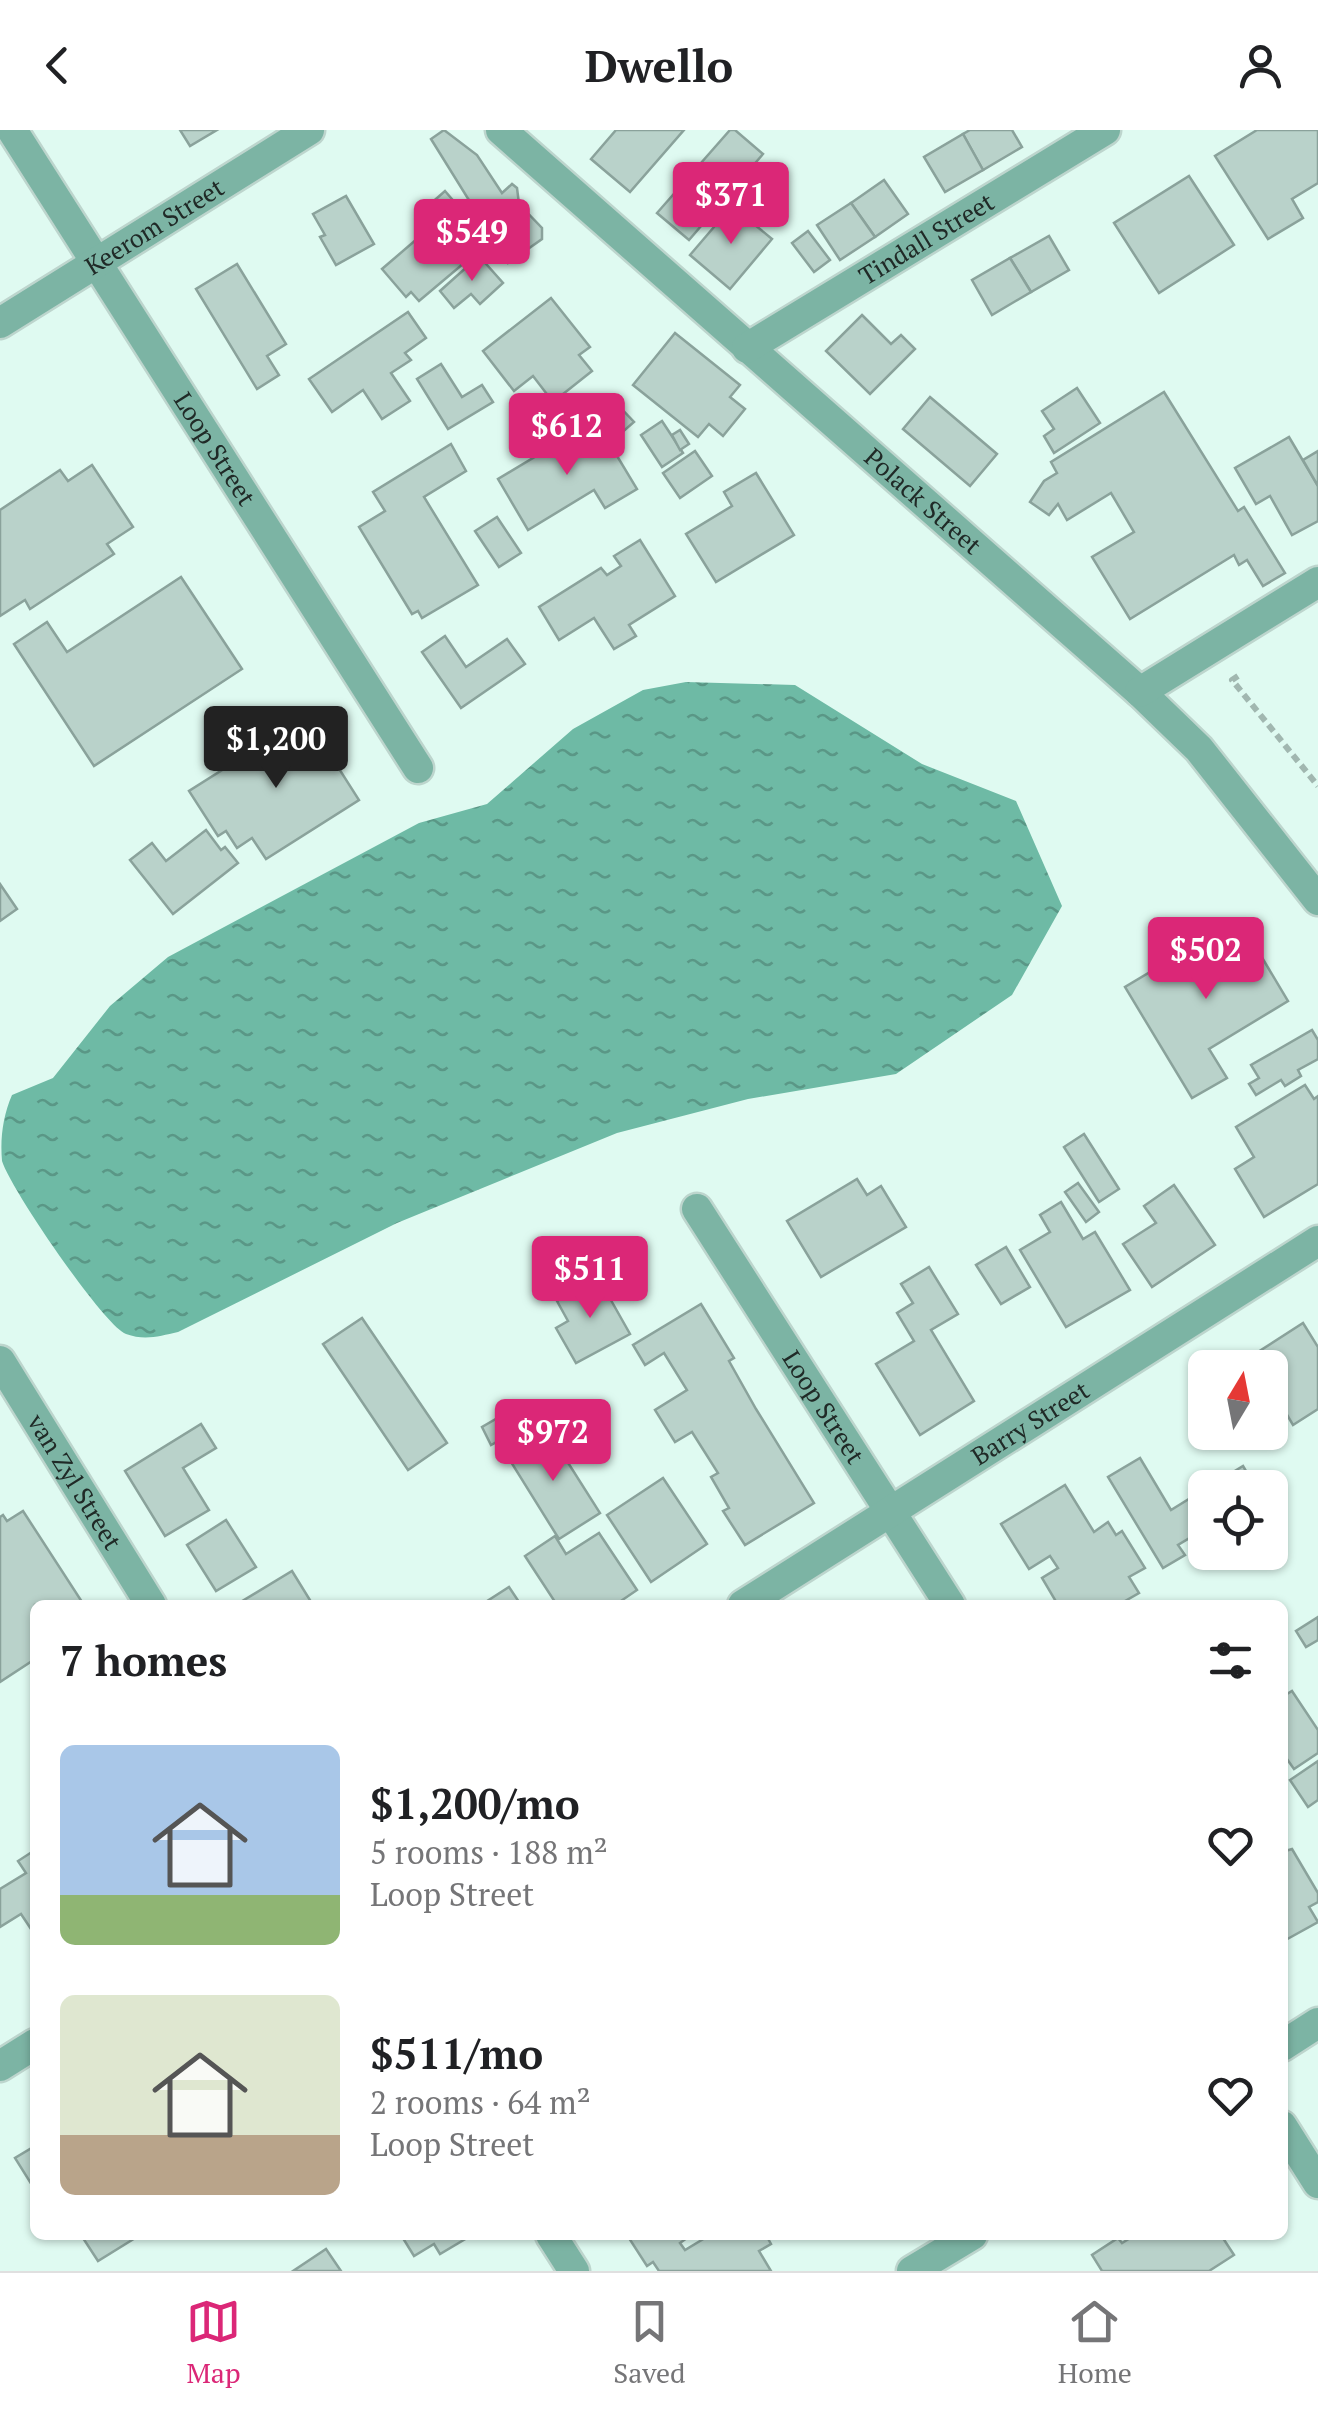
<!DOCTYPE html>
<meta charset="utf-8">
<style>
body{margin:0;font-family:"PT Serif",serif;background:#f6f6f6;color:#202124;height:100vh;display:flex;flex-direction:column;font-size:38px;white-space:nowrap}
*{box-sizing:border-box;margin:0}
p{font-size:32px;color:#757577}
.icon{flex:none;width:55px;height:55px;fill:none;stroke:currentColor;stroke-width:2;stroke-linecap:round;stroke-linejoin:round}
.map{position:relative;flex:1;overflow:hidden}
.panel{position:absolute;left:30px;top:1470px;width:1258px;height:640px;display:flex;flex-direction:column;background:#fff;border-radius:15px;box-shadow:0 2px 8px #0004}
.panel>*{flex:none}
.needle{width:65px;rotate:10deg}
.fabs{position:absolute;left:1188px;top:1220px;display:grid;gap:20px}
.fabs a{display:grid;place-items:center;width:100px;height:100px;border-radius:15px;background:#fff;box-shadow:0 2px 8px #0004;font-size:50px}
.price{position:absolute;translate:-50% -85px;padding:0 22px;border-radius:10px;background:#db2777;color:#fff;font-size:32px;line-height:65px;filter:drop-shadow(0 2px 5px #0008)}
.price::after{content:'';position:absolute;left:50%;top:60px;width:30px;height:22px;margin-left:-15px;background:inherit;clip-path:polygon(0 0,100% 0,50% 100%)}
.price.current{background:#222;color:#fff}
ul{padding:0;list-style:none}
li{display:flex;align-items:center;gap:30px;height:250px;padding:0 30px}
li span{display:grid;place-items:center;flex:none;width:280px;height:200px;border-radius:15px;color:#555}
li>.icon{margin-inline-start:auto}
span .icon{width:120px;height:120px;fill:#fffc;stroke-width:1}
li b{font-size:42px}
h2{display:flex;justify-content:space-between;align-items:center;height:120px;padding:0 30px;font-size:42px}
header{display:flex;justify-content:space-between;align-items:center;height:130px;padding:0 30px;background:#fff;font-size:45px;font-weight:800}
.dock{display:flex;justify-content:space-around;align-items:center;height:140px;border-top:2px solid #e0e0e0;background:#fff;font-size:28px;color:#757577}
.dock a{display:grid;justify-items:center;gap:5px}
.dock .current{color:#db2777}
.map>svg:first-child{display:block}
.water{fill:url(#water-ripples)}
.building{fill:#b9d2ca;stroke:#8aa29b;stroke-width:2.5}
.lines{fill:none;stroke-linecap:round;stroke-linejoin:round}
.street-casing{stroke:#bdd5cd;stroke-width:35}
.path{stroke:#a1b7b0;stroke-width:6;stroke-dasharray:8 5;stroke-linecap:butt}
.street{stroke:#7cb4a4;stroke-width:30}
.labels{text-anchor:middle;stroke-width:8;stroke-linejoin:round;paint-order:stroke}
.street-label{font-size:25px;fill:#202a27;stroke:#fff}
</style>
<header><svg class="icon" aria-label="back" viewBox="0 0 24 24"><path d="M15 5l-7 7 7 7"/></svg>Dwello<svg class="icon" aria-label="person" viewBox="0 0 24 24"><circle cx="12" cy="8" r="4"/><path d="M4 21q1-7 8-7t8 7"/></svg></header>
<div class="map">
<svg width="1318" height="2141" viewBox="0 0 1318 2141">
<defs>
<pattern id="water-ripples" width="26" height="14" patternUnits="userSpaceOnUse" patternTransform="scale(2.5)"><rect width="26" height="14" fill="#6ebaa5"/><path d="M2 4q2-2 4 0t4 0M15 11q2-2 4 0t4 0" fill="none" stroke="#5a9786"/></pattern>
</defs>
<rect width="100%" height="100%" fill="#dffaf1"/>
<path class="water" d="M 686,552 L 795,555 L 922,634 L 1016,671 L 1062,776 L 1012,865 L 896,944 L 748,969 L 617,1003 L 397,1093 L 178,1202 C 160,1206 145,1211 126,1204 C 104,1196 10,1058 2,1031 C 0,1008 3,986 12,965 L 53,948 L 110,876 L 168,827 L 419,693 L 487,674 L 573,599 L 643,560 Z"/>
<g class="building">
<path d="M 180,0 L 217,0 L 190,16 Z"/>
<path d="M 444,0 L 477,25 L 502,63 L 512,54 L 517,58 L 519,74 L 542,98 L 542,109 L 508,133 L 431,9 Z"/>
<path d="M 616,0 L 684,0 L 630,62 L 591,29 Z"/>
<path d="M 730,0 L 735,0 L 763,24 L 689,110 L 657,83 Z"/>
<path d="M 970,0 L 1012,0 L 1022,17 L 983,40 L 963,4 Z"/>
<path d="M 1257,0 L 1318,0 L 1318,53 L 1292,69 L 1303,88 L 1268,109 L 1215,26 Z"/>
<path d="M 963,4 L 983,40 L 945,62 L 924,27 Z"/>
<path d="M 1189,46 L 1234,115 L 1159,163 L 1114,93 Z"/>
<path d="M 884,50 L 908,84 L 875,107 L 851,73 Z"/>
<path d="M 445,61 L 489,112 L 419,171 L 411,162 L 406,167 L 382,139 L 439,90 L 428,76 Z"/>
<path d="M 346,66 L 374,114 L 336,135 L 320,107 L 325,105 L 313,84 Z"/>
<path d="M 851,73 L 875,107 L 840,130 L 817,95 Z"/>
<path d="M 732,76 L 772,109 L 730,159 L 690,125 Z"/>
<path d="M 808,101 L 830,130 L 814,142 L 792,113 Z"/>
<path d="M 1049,106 L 1069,140 L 1031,162 L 1010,128 Z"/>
<path d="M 479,126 L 503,153 L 480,174 L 471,164 L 454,178 L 440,161 Z"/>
<path d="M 1010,128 L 1031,162 L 992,185 L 972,150 Z"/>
<path d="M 237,134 L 286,214 L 267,226 L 279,245 L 257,259 L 196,159 Z"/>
<path d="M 551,168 L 590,217 L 579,225 L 592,241 L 553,272 L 533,246 L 514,261 L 483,221 Z"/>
<path d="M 408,182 L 426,208 L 405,223 L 411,230 L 391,243 L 410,271 L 382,289 L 363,260 L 332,282 L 309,249 Z"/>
<path d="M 862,185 L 891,214 L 901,205 L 915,219 L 870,264 L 826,221 Z"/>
<path d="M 675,203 L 740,255 L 730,267 L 745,279 L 723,306 L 709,294 L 698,307 L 633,255 Z"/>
<path d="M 441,234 L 462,267 L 482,255 L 493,272 L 448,299 L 417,249 Z"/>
<path d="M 1077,258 L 1100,293 L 1054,323 L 1044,306 L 1054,299 L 1042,281 Z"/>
<path d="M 1164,262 L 1238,381 L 1244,377 L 1285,443 L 1263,456 L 1247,430 L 1239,435 L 1234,425 L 1130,489 L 1092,427 L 1134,402 L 1111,363 L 1067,390 L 1058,374 L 1049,385 L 1030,372 L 1044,351 L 1057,343 L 1051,332 Z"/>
<path d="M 930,267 L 997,324 L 970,356 L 903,299 Z"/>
<path d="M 616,273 L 634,292 L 619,305 L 601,285 Z"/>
<path d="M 662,291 L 683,323 L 662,337 L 641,305 Z"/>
<path d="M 599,296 L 637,359 L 605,378 L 594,360 L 528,400 L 498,349 L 568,307 L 571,313 Z"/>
<path d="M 680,300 L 689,314 L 680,320 L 672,305 Z"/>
<path d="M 1289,307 L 1318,356 L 1318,391 L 1292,405 L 1270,366 L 1256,374 L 1235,338 Z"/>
<path d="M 451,314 L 466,341 L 424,367 L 478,455 L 422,488 L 418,481 L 412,484 L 359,397 L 385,381 L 373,362 Z"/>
<path d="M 695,321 L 712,346 L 680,368 L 663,343 Z"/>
<path d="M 1318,321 L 1318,356 L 1303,330 Z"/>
<path d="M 92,335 L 133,397 L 107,414 L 114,424 L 30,479 L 25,470 L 0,486 L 0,380 L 60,340 L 68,351 Z"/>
<path d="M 756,343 L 794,405 L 716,452 L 686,404 L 732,376 L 724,362 Z"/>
<path d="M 497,387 L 521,423 L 499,437 L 475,401 Z"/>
<path d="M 640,410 L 675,466 L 629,495 L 636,506 L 614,519 L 594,488 L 559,510 L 539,477 L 601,438 L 607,445 L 621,436 L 614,426 Z"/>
<path d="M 181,447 L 242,539 L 94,636 L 14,514 L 47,492 L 67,522 Z"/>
<path d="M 445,506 L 466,537 L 507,509 L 525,534 L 461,578 L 422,522 Z"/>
<path d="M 306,587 L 359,670 L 266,729 L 252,708 L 237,718 L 226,701 L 218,706 L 189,661 Z"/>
<path d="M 206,700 L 221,720 L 225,717 L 238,733 L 173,784 L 130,730 L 152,713 L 166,731 Z"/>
<path d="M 0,754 L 17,779 L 0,791 Z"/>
<path d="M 1239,789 L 1288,871 L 1209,919 L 1227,948 L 1192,968 L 1125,857 Z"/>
<path d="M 1312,900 L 1318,910 L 1318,929 L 1298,940 L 1301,946 L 1285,956 L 1281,950 L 1256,965 L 1249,954 L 1259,948 L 1251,935 Z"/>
<path d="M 1305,955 L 1314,969 L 1318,966 L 1318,1054 L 1264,1087 L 1235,1039 L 1254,1027 L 1236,997 Z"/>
<path d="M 1084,1004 L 1119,1059 L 1099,1072 L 1064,1017 Z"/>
<path d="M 857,1049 L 867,1065 L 881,1056 L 906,1097 L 821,1147 L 787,1091 Z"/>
<path d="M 1078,1053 L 1099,1082 L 1086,1092 L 1065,1062 Z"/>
<path d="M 1174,1055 L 1215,1115 L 1152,1157 L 1123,1114 L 1156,1093 L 1144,1076 Z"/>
<path d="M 1061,1072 L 1083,1109 L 1095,1102 L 1130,1160 L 1066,1197 L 1020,1120 L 1050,1102 L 1040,1085 Z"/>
<path d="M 1006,1117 L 1030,1157 L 1001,1174 L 976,1135 Z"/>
<path d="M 929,1137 L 958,1184 L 931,1200 L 974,1271 L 920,1305 L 876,1234 L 914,1211 L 897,1183 L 913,1173 L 901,1154 Z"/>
<path d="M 599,1149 L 630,1204 L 576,1233 L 556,1198 L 568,1191 L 557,1171 Z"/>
<path d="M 701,1174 L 734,1228 L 729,1231 L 756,1279 L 814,1373 L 745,1415 L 723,1381 L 729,1378 L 711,1347 L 718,1343 L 692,1302 L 675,1312 L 655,1280 L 687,1260 L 664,1223 L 645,1235 L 633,1215 Z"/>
<path d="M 362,1188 L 447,1313 L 408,1340 L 323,1214 Z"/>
<path d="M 1303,1193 L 1318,1217 L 1318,1279 L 1293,1295 L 1286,1283 L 1270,1293 L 1270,1238 L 1233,1238 Z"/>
<path d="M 501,1286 L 511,1304 L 491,1315 L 482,1297 Z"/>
<path d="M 201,1294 L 216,1318 L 183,1338 L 209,1380 L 165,1406 L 125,1341 Z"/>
<path d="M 546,1298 L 600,1383 L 559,1409 L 506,1324 Z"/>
<path d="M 1140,1328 L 1171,1380 L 1205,1359 L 1205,1417 L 1201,1419 L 1193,1406 L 1178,1415 L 1185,1425 L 1163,1438 L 1108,1347 Z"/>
<path d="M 1243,1336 L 1256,1358 L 1207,1358 Z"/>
<path d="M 663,1348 L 707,1414 L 651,1452 L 607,1385 Z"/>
<path d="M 1065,1355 L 1094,1402 L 1108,1392 L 1116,1405 L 1122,1401 L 1145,1438 L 1129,1447 L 1139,1463 L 1118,1475 L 1058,1475 L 1042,1448 L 1058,1438 L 1050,1426 L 1029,1439 L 1001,1394 Z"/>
<path d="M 23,1381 L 84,1475 L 35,1475 L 35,1529 L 0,1552 L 0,1387 L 3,1385 L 7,1391 Z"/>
<path d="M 226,1390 L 256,1437 L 216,1461 L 187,1415 Z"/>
<path d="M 599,1403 L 637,1460 L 615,1475 L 557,1475 L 525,1426 L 555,1406 L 566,1424 Z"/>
<path d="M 292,1441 L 313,1475 L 241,1475 L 239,1473 Z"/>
<path d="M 509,1457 L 521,1475 L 481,1475 Z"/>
<path d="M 1318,1487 L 1318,1510 L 1306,1517 L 1296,1501 Z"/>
<path d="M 1292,1561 L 1318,1600 L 1318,1623 L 1294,1639 L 1282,1622 L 1282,1567 Z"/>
<path d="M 1318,1631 L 1318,1670 L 1308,1677 L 1290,1650 Z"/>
<path d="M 1292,1719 L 1318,1763 L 1318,1772 L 1309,1777 L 1318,1792 L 1282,1812 L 1282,1722 Z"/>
<path d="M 35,1720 L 35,1805 L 21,1784 L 0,1797 L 0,1759 L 26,1743 L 18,1731 Z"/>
<path d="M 35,2016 L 35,2060 L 15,2028 Z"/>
<path d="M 81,2105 L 140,2105 L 98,2131 Z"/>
<path d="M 401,2105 L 472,2105 L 440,2124 L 434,2114 L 414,2126 Z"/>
<path d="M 627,2105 L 685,2105 L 687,2108 L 680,2113 L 685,2120 L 710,2105 L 766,2105 L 771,2114 L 759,2121 L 771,2141 L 659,2141 L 653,2132 L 647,2136 Z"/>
<path d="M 1135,2105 L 1221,2105 L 1234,2125 L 1209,2141 L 1102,2141 L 1092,2125 L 1118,2108 L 1122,2113 Z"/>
<path d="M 326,2119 L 341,2141 L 293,2141 Z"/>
</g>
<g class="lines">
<g class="street-casing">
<g id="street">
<path id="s1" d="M 12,0 L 418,638"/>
<path id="s2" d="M 501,0 L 1140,562 L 1199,619 L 1318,770"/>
<path id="s3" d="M 0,193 L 309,0"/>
<path id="s4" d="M 747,218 L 1105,0"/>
<path d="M 1140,562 L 1318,452"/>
<path id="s5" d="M 697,1079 L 950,1475"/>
<path id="s6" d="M 0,1231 L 151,1475"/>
<path id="s7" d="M 743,1475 L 1318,1111"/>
<path d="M 1282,1916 L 1318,1893"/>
<path d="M 0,1936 L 35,1914"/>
<path d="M 1282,1996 L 1318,2053"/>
<path d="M 551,2105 L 574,2141"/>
<path d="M 912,2141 L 972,2105"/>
</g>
</g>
<path class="path" d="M 1238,546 L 1232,550 L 1318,656"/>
<use href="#street" class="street"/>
</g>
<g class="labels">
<g class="street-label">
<text dy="9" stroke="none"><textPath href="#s3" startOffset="182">Keerom Street</textPath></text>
<text dy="9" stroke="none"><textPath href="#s4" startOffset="210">Tindall Street</textPath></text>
<text dy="9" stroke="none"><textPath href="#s1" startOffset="378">Loop Street</textPath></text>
<text dy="9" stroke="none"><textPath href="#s2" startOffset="562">Polack Street</textPath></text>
<text dy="9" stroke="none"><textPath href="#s5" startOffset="235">Loop Street</textPath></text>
<text dy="9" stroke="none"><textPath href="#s7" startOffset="340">Barry Street</textPath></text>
<text dy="9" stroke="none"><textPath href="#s6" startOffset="142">van Zyl Street</textPath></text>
</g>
</g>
</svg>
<div class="fabs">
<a><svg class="needle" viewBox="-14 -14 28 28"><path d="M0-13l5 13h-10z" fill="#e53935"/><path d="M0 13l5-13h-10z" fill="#757577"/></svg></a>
<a><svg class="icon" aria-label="locate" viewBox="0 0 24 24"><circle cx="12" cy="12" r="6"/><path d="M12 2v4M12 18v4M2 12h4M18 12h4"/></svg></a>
</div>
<b class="price" style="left:731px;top:117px">$371</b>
<b class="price" style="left:472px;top:154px">$549</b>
<b class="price" style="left:567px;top:348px">$612</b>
<b class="price current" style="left:276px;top:661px">$1,200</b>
<b class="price" style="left:1206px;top:872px">$502</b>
<b class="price" style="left:590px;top:1191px">$511</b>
<b class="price" style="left:553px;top:1354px">$972</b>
<section class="panel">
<h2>7 homes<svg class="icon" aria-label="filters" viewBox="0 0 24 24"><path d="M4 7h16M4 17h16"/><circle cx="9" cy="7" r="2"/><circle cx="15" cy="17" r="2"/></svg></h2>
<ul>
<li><span style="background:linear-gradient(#a9c7e8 75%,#8fb573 0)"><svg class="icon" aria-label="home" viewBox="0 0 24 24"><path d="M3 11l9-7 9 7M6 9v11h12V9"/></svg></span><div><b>$1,200/mo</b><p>5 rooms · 188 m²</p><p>Loop Street</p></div><svg class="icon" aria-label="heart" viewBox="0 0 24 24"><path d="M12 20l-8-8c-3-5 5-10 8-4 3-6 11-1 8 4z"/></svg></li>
<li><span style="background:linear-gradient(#dfe7d0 70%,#b9a48a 0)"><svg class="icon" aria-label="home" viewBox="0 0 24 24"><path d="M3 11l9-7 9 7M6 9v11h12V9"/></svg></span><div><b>$511/mo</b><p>2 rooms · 64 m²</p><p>Loop Street</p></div><svg class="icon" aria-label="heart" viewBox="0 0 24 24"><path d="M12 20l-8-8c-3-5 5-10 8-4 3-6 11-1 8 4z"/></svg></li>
</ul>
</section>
</div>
<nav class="dock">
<a class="current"><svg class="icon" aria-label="map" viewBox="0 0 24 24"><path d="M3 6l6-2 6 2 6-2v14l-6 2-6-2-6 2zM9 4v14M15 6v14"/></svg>Map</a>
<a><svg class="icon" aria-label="saved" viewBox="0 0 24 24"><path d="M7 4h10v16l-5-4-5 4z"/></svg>Saved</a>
<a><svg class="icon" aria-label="home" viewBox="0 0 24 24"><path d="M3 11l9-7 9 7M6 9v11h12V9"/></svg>Home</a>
</nav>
